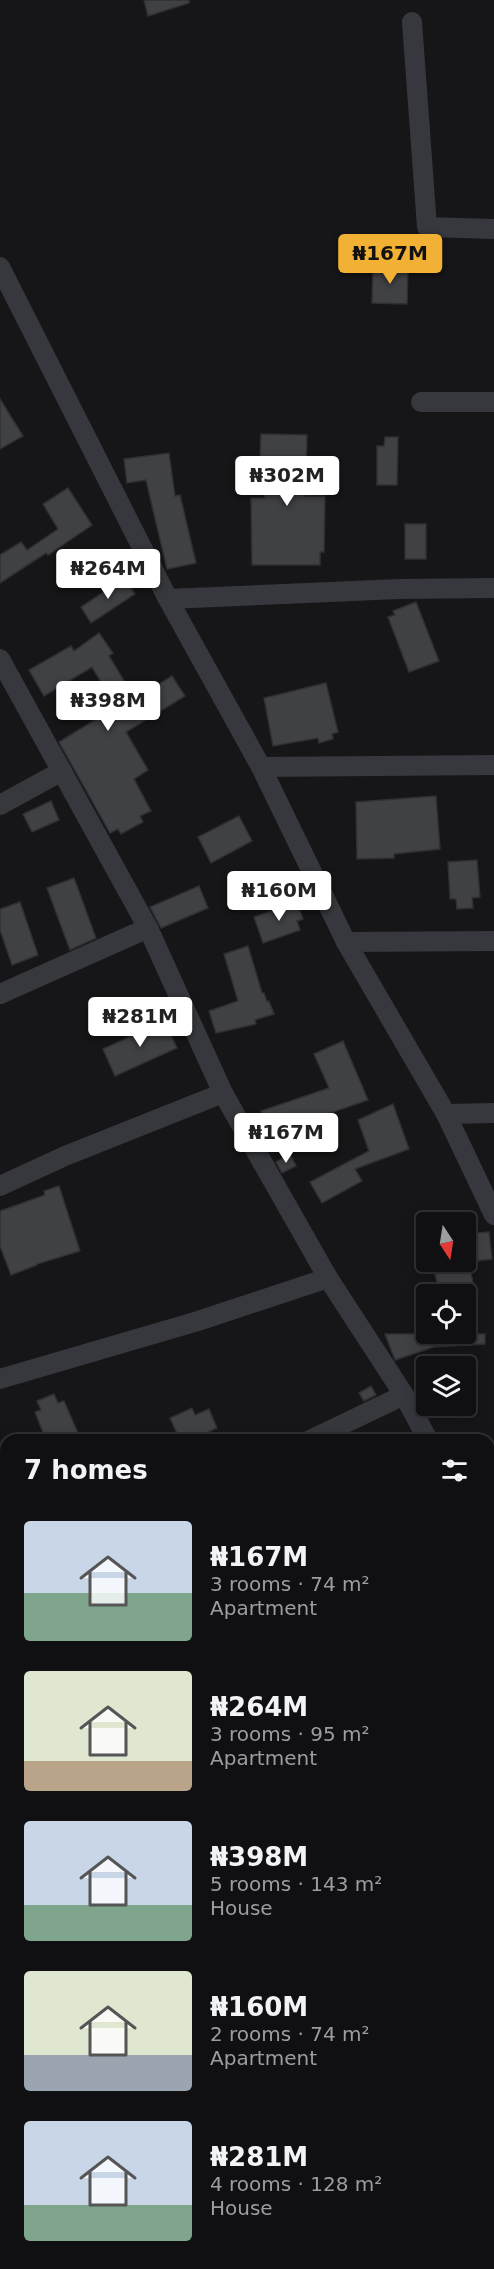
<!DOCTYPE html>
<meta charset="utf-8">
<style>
body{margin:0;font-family:"DejaVu Sans",sans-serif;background:#19191b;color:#f1f3f6;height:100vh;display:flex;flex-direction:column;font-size:22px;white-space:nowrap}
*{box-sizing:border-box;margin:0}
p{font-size:20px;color:#9c9d9f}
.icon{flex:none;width:33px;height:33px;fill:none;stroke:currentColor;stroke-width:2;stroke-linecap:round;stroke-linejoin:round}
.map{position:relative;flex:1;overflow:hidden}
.panel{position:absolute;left:0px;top:1434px;width:495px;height:836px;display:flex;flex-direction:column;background:#101012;border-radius:18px 18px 0 0;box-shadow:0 3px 15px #0003,0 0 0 2px #303032}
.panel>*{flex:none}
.needle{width:39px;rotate:168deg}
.tools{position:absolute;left:416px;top:1212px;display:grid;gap:12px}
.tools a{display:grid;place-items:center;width:60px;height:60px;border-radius:6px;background:#101012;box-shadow:0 3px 15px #0003,0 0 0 2px #303032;font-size:30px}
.price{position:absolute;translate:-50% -51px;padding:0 14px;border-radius:6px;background:#fff;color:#222;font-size:20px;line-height:39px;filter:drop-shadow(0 2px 3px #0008)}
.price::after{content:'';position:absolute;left:50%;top:36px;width:18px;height:14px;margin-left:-9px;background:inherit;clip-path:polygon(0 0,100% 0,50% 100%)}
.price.current{background:#f2b134;color:#111}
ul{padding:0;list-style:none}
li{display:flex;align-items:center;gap:18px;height:150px;padding:0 24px}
li span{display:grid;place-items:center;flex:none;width:168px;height:120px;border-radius:6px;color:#555}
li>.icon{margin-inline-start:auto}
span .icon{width:72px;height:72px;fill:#fffc;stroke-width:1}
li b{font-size:26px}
h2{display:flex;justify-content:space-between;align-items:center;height:72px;padding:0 24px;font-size:26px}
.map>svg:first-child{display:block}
.building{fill:#404145;stroke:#303034;stroke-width:1.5}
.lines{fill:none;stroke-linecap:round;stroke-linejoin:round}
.minor{stroke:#37383d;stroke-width:20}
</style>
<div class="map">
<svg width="494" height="2269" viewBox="0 0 494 2269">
<rect width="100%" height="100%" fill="#161618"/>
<g class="building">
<path d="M 144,0 L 189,0 L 189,3 L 148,16 Z"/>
<path d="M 373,267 L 408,268 L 407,304 L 372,303 Z"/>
<path d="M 0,399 L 23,436 L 0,449 Z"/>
<path d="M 261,434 L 307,435 L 305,496 L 325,496 L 324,552 L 320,552 L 320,565 L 252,565 L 251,498 L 264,498 L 265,462 L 260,461 Z"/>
<path d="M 385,437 L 398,437 L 397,485 L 377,485 L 377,446 L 384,446 Z"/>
<path d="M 169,453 L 175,496 L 180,495 L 196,563 L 167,569 L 146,480 L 127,483 L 124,459 Z"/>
<path d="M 68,488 L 92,525 L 48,555 L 46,553 L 0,583 L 0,555 L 21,542 L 27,550 L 58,529 L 43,504 Z"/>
<rect x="405" y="524" width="21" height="35"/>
<path d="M 125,578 L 135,594 L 91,623 L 81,607 Z"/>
<path d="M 416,602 L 439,661 L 409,672 L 388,617 L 395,615 L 393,611 Z"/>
<path d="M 99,633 L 113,653 L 109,656 L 135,699 L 172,676 L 185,696 L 126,732 L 148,770 L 134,779 L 151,811 L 140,816 L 143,822 L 121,834 L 118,829 L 110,833 L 59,742 L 116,707 L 92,667 L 44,696 L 29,670 L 71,646 L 74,651 Z"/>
<path d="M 326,683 L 338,732 L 332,734 L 333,739 L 319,743 L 318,738 L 273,746 L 264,698 Z"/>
<path d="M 436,796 L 440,849 L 394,854 L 394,858 L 357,859 L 356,802 Z"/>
<path d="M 51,801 L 59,820 L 32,832 L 23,814 Z"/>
<path d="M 239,816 L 252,841 L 211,863 L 198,837 Z"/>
<path d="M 477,860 L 480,897 L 472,898 L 473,908 L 457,909 L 456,899 L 450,899 L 448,862 Z"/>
<path d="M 74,878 L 96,938 L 70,950 L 47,888 Z"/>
<path d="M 199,886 L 208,908 L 161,928 L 150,907 Z"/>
<path d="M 20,902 L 38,955 L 12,965 L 0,930 L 0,909 Z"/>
<path d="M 297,902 L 303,919 L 297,921 L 300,930 L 263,943 L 254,917 Z"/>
<path d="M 248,946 L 262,993 L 264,993 L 267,1002 L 269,1001 L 274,1014 L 255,1020 L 256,1024 L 216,1033 L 209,1011 L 238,1001 L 224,954 Z"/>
<path d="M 164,1021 L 177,1048 L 115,1076 L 103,1049 Z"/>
<path d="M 343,1041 L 368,1100 L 269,1134 L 261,1111 L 329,1088 L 314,1054 Z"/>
<path d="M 393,1104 L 409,1149 L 355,1169 L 362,1181 L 322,1203 L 310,1182 L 369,1151 L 358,1120 Z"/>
<path d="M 290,1154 L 296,1166 L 282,1173 L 276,1162 Z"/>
<path d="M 59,1186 L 80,1251 L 37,1264 L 37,1265 L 11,1275 L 0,1246 L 0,1211 L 45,1195 L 44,1191 Z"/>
<path d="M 489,1232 L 492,1259 L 468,1262 L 476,1294 L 440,1294 L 432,1262 L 465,1262 L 465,1234 Z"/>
<path d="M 385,1334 L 485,1334 L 485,1344 L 434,1347 L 395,1360 Z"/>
<path d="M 371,1386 L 376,1395 L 364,1401 L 359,1393 Z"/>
<path d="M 54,1394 L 58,1403 L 64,1401 L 81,1440 L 46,1440 L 35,1412 L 41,1410 L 37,1401 Z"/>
<path d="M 192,1408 L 195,1415 L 209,1409 L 217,1428 L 191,1440 L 180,1440 L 170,1418 Z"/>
</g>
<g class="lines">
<g class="minor">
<path d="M 412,22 L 427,227 L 494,229"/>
<path d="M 0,267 L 168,599 L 261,767 L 346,942 L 446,1114 L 494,1215"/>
<path d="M 421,402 L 494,402"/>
<path d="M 168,599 L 399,589 L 494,588"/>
<path d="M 0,659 L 148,928 L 223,1093 L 328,1278 L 404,1395 L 428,1440"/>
<path d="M 261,767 L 494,765"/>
<path d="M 0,805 L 62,771"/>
<path d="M 346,942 L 494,941"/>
<path d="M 0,994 L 148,928"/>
<path d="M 446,1114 L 494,1113"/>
<path d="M 0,1186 L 65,1156 L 223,1093"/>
<path d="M 0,1379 L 198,1321 L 328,1278"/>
<path d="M 310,1440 L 404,1395"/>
<path d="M 489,1557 L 494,1567"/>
<path d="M 0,1570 L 6,1567"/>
<path d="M 0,1777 L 6,1775"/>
<path d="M 489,1900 L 494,1898"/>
<path d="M 0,1979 L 6,1980"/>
<path d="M 0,2157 L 6,2158"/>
<path d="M 132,2269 L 134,2264"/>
</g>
</g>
</svg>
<div class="tools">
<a><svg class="needle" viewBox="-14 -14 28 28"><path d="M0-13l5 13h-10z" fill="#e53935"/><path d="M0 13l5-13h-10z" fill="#9c9d9f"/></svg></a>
<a><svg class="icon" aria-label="locate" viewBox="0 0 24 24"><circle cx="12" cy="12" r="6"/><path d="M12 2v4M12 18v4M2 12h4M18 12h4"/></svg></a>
<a><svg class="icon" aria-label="layers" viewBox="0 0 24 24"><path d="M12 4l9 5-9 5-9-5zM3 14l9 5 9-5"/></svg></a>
</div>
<b class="price current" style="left:390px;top:285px">₦167M</b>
<b class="price" style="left:287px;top:507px">₦302M</b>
<b class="price" style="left:108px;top:600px">₦264M</b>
<b class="price" style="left:108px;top:732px">₦398M</b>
<b class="price" style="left:279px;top:922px">₦160M</b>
<b class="price" style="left:140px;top:1048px">₦281M</b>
<b class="price" style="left:286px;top:1164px">₦167M</b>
<section class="panel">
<h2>7 homes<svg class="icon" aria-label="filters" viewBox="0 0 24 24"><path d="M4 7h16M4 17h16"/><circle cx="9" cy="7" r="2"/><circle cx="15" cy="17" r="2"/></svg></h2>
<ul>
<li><span style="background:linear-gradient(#c9d6e8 60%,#7fa58c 0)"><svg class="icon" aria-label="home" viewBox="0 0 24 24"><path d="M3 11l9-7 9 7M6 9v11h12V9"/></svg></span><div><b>₦167M</b><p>3 rooms · 74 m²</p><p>Apartment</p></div></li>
<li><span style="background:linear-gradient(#dfe7d0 75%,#b9a48a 0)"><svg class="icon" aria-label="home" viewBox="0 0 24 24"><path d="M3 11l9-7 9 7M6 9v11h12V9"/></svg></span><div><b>₦264M</b><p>3 rooms · 95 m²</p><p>Apartment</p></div></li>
<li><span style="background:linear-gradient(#c9d6e8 70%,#7fa58c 0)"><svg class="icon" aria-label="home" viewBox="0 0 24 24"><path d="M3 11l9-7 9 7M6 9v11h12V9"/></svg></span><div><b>₦398M</b><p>5 rooms · 143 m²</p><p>House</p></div></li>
<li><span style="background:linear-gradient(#dfe7d0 70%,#9aa5b1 0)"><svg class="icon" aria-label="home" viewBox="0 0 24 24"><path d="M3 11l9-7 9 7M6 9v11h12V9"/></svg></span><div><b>₦160M</b><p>2 rooms · 74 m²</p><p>Apartment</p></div></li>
<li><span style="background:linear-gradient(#c9d6e8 70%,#7fa58c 0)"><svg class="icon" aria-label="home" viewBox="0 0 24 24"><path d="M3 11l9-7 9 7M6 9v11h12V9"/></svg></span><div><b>₦281M</b><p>4 rooms · 128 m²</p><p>House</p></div></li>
</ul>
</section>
</div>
